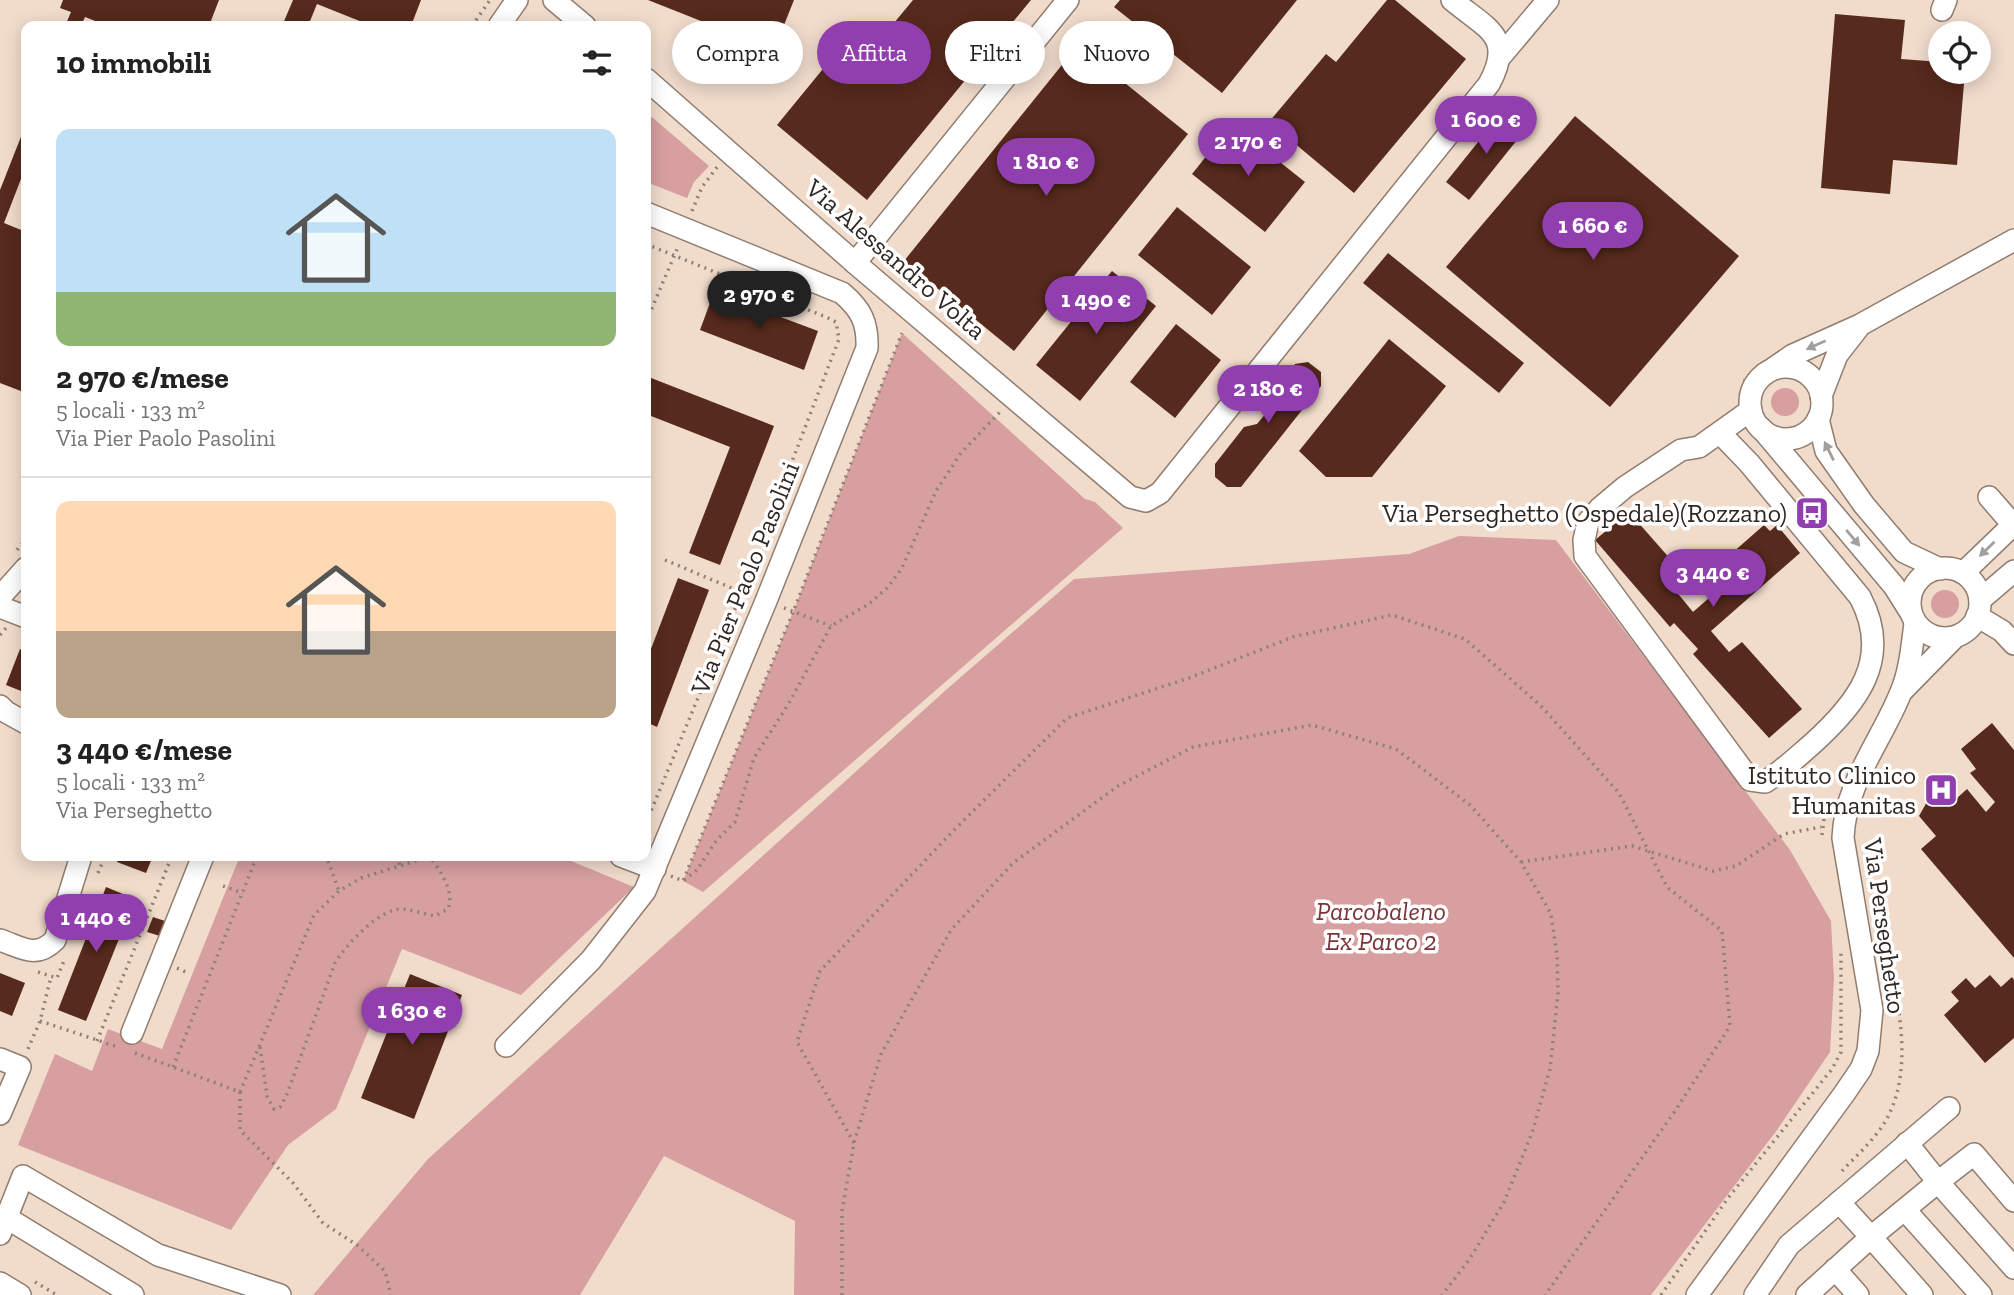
<!DOCTYPE html>
<html lang="it">
<meta charset="utf-8">
<style>
body{margin:0;font-family:"Zilla Slab",serif;background:#f6f6f6;color:#222;height:100vh;display:flex;flex-direction:column;font-size:26px;white-space:nowrap}
*{box-sizing:border-box;margin:0}
p{font-size:23px;color:#767676}
.icon{flex:none;width:38px;height:38px;fill:none;stroke:currentColor;stroke-width:2;stroke-linecap:round;stroke-linejoin:round}
.map{position:relative;flex:1;overflow:hidden}
.sheet{position:absolute;left:21px;top:21px;width:630px;height:840px;display:flex;flex-direction:column;background:#fff;border-radius:14px;box-shadow:0 4px 18px #0003}
.sheet>*{flex:none}
.top-card{position:absolute;left:672px;top:21px;width:665px;height:63px;display:flex;gap:14px}
.fabs{position:absolute;left:1928px;top:21px;display:grid;gap:14px}
.fabs a{display:grid;place-items:center;width:63px;height:63px;border-radius:50%;background:#fff;box-shadow:0 4px 18px #0003;font-size:35px}
.price{position:absolute;translate:-50% -60px;padding:0 16px;border-radius:24px;background:#913fae;color:#fff;font-size:23px;line-height:46px;filter:drop-shadow(0 2px 4px #0008)}
.price::after{content:'';position:absolute;left:50%;top:42px;width:21px;height:16px;margin-left:-10px;background:inherit;clip-path:polygon(0 0,100% 0,50% 100%)}
.price.current{background:#222;color:#fff}
ul{padding:0;list-style:none}
li{display:grid;align-content:center;gap:14px;height:371px;padding:0 35px}
li+li{border-top:2px solid #e0e0e0}
li span{display:grid;place-items:center;height:217px;border-radius:14px;color:#555}
li>.icon{margin-inline-start:auto}
span .icon{width:126px;height:126px;fill:#fffc;stroke-width:1}
li b{font-size:30px}
h2{display:flex;justify-content:space-between;align-items:center;height:84px;padding:0 35px;font-size:30px}
.chip{padding:0 24px;border-radius:32px;background:#fff;box-shadow:0 4px 18px #0003;font-size:24px;line-height:63px}
.chip.current{background:#913fae;color:#fff}
.map>svg:first-child{display:block}
.green{fill:#d79fa0}
.building{fill:#562a1c}
.lines{fill:none;stroke-linecap:round;stroke-linejoin:round}
.minor-casing{stroke:#907d6f;stroke-width:24}
.path{stroke:#8f8176;stroke-width:3.5;stroke-dasharray:2 5;stroke-linecap:butt}
.minor{stroke:#fff;stroke-width:21}
.oneway{fill:#a19e9b}
.labels{text-anchor:middle;stroke-width:7;stroke-linejoin:round;paint-order:stroke}
.street-label{font-size:26px;fill:#2f2721;stroke:#fff}
.poi-label{font-size:26px;fill:#2f2721;stroke:#fff;text-anchor:end}
.park-label{font-size:26px;font-style:italic;fill:#7a3339;stroke:#fff}
</style>
<div class="map">
<svg width="2014" height="1295" viewBox="0 0 2014 1295">
<rect width="100%" height="100%" fill="#f1dccc"/>
<g class="green">
<path d="M 646,112 L 709,166 L 694,182 L 687,198 L 646,182 Z"/>
<path d="M 902,333 L 1085,499 L 1095,502 L 1123,528 L 703,892 L 683,881 L 793,612 Z"/>
<circle cx="1785" cy="402" r="14"/>
<path d="M 1459,536 L 1556,540 L 1790,850 L 1831,921 L 1834,979 L 1830,1052 L 1777,1130 L 1651,1295 L 794,1295 L 795,1221 L 664,1156 L 580,1295 L 313,1295 L 428,1159 L 947,689 L 1074,579 L 1409,554 Z"/>
<circle cx="1945" cy="604" r="14"/>
<path d="M 240,856 L 559,856 L 634,887 L 521,995 L 402,949 L 336,1109 L 288,1145 L 231,1230 L 18,1145 L 55,1054 L 92,1071 L 108,1029 L 162,1049 Z"/>
</g>
<g class="building">
<path d="M 63,0 L 219,0 L 209,26 L 108,26 L 85,17 L 81,26 L 65,26 L 71,12 L 60,8 Z"/>
<path d="M 293,0 L 421,0 L 411,26 L 372,26 L 317,4 L 308,26 L 282,26 Z"/>
<path d="M 648,0 L 794,0 L 774,50 Z"/>
<path d="M 913,0 L 1031,0 L 867,200 L 777,125 L 836,53 L 856,69 Z"/>
<path d="M 1120,0 L 1297,0 L 1222,93 L 1114,7 Z"/>
<path d="M 1387,0 L 1395,0 L 1466,59 L 1354,193 L 1269,122 L 1326,54 L 1336,62 Z"/>
<path d="M 1835,14 L 1905,20 L 1901,59 L 1941,62 L 1941,72 L 1965,72 L 1957,165 L 1893,160 L 1890,194 L 1821,188 Z"/>
<path d="M 1078,45 L 1188,134 L 1014,351 L 904,261 Z"/>
<path d="M 1503,111 L 1525,130 L 1469,200 L 1446,182 Z"/>
<path d="M 1575,116 L 1739,256 L 1610,407 L 1446,267 Z"/>
<path d="M 26,124 L 26,166 L 4,223 L 26,232 L 26,393 L 0,383 L 0,190 Z"/>
<path d="M 1232,124 L 1305,182 L 1265,232 L 1192,174 Z"/>
<path d="M 1177,207 L 1251,267 L 1212,315 L 1138,255 Z"/>
<path d="M 1388,253 L 1524,363 L 1499,393 L 1363,283 Z"/>
<path d="M 1112,271 L 1156,306 L 1080,401 L 1036,365 Z"/>
<path d="M 714,292 L 818,331 L 804,370 L 700,330 Z"/>
<path d="M 1176,324 L 1221,360 L 1175,418 L 1130,382 Z"/>
<path d="M 1389,339 L 1446,386 L 1372,477 L 1326,477 L 1299,451 Z"/>
<path d="M 1308,362 L 1321,372 L 1321,386 L 1241,487 L 1227,487 L 1215,477 L 1215,464 L 1244,427 L 1257,424 L 1266,413 L 1265,401 L 1295,364 Z"/>
<path d="M 646,376 L 774,426 L 720,565 L 689,553 L 730,447 L 646,414 Z"/>
<path d="M 1629,512 L 1687,578 L 1675,590 L 1693,612 L 1718,590 L 1706,576 L 1764,525 L 1770,531 L 1777,525 L 1800,553 L 1711,631 L 1729,652 L 1742,642 L 1802,709 L 1769,738 L 1693,654 L 1698,649 L 1674,623 L 1670,627 L 1595,540 Z"/>
<path d="M 678,578 L 709,590 L 657,727 L 646,722 L 646,662 Z"/>
<path d="M 20,649 L 26,652 L 26,693 L 6,685 Z"/>
<path d="M 1992,723 L 2014,750 L 2014,958 L 1921,849 L 1936,836 L 1919,816 L 1941,777 L 1956,799 L 1967,789 L 1986,812 L 1995,802 L 1970,773 L 1976,769 L 1961,749 Z"/>
<path d="M 119,856 L 153,856 L 146,873 L 117,862 Z"/>
<path d="M 106,887 L 135,899 L 86,1021 L 58,1010 Z"/>
<path d="M 153,917 L 165,921 L 160,936 L 147,932 Z"/>
<path d="M 0,973 L 25,983 L 12,1016 L 0,1011 Z"/>
<path d="M 410,974 L 462,995 L 414,1119 L 361,1098 Z"/>
<path d="M 1990,975 L 2001,987 L 2012,977 L 2014,980 L 2014,1038 L 1985,1063 L 1944,1015 L 1959,1001 L 1951,992 L 1966,978 L 1975,988 Z"/>
</g>
<g class="lines">
<g class="minor-casing">
<g id="minor">
<path d="M 554,0 L 585,26"/>
<path d="M 1942,10 L 1946,0"/>
<path d="M 499,26 L 517,0"/>
<path d="M 1500,57 L 1548,0"/>
<path d="M 646,79 L 855,263 L 1130,497 L 1146,501 L 1160,493 L 1489,84 C 1515,36 1487,29 1452,0"/>
<path d="M 855,263 L 1068,0"/>
<circle cx="1786" cy="403" r="36"/>
<path d="M 1774,368 L 1793,355 L 1860,325 L 2014,240"/>
<path d="M 1821,396 L 1837,355 L 1858,328"/>
<path d="M 1818,419 L 1826,451 L 1864,505 L 1904,552 L 1940,569"/>
<path d="M 1762,429 L 1894,586 L 1911,613"/>
<path d="M 1720,433 L 1749,463 L 1860,597 C 1893,659 1857,704 1811,745 C 1796,758 1781,772 1765,782 L 1750,780 L 1585,556 L 1584,540 L 1588,522 L 1600,508 L 1625,487 L 1681,450 L 1699,447 L 1751,410"/>
<path d="M 1989,497 L 2014,526"/>
<circle cx="1945" cy="603" r="35"/>
<path d="M 1963,573 L 2014,524"/>
<path d="M 0,597 L 26,568"/>
<path d="M 1980,600 L 2014,571"/>
<path d="M 0,607 L 26,617"/>
<path d="M 1977,616 L 2002,631 L 2014,644"/>
<path d="M 1903,690 L 1955,637"/>
<path d="M 0,706 L 6,712 L 26,723"/>
<path d="M 621,856 L 655,869"/>
<path d="M 0,940 C 23,948 36,959 55,940 L 81,856"/>
<path d="M 132,1033 L 203,856"/>
<path d="M 506,1046 L 591,960 L 645,891 L 766,601 L 867,348 C 868,323 861,309 842,293 L 646,213"/>
<path d="M 0,1059 L 20,1067 L 0,1114"/>
<path d="M 1907,1143 L 1938,1182 L 1974,1154 L 2014,1201"/>
<path d="M 1905,1210 L 1981,1295"/>
<path d="M 7,1218 L 133,1295"/>
<path d="M 0,1234 L 23,1176 L 158,1255 L 280,1295"/>
<path d="M 1835,1269 L 1858,1295"/>
<path d="M 0,1283 L 20,1295"/>
<path d="M 1697,1295 L 1844,1094 L 1861,1069 L 1868,1051 L 1872,1010 L 1843,838 C 1845,783 1881,742 1901,692 C 1910,671 1912,646 1915,623"/>
<path d="M 1755,1295 L 1789,1245 L 1949,1108"/>
<path d="M 1807,1295 L 1871,1237 L 1839,1202"/>
<path d="M 1922,1295 L 1871,1237 L 1938,1182 L 2014,1268"/>
</g>
</g>
<g class="path">
<path d="M 472,26 L 490,0"/>
<path d="M 692,211 L 702,187 L 718,166"/>
<path d="M 646,244 L 826,317 L 836,322 L 839,339 L 742,592 L 646,823"/>
<path d="M 646,322 L 678,247"/>
<path d="M 1740,395 L 1745,380 L 1755,369"/>
<path d="M 17,550 L 26,539"/>
<path d="M 665,560 L 741,592"/>
<path d="M 784,608 L 831,626"/>
<path d="M 0,635 L 6,628"/>
<path d="M 1822,835 L 1824,819"/>
<path d="M 315,856 L 328,861 L 339,891"/>
<path d="M 397,856 L 400,867"/>
<path d="M 1521,862 L 1632,846 L 1713,871 L 1736,866 L 1784,834 L 1821,827"/>
<path d="M 98,873 L 105,856"/>
<path d="M 671,876 L 683,881 L 793,612 L 902,333"/>
<path d="M 684,880 L 697,870 L 716,841 L 735,822 L 754,758 L 789,703 L 831,626 L 869,604 L 888,587 L 902,568 L 936,491 L 961,453 L 1000,412"/>
<path d="M 223,886 L 243,893"/>
<path d="M 177,968 L 188,973"/>
<path d="M 38,972 L 57,978 L 65,958"/>
<path d="M 40,1021 L 118,1047"/>
<path d="M 97,1041 L 172,856"/>
<path d="M 260,1047 L 267,1096 L 274,1109 L 280,1107 L 287,1094 L 335,963 C 346,945 380,908 402,909 C 413,910 424,914 435,916 L 448,909 C 455,892 440,870 430,857"/>
<path d="M 28,1049 L 40,1021 L 51,977"/>
<path d="M 135,1053 L 240,1092 L 240,1130 L 293,1183 L 323,1223 L 357,1245 L 385,1271 L 391,1295"/>
<path d="M 173,1067 L 257,856"/>
<path d="M 240,1092 L 314,915 L 339,891 L 361,878 L 431,856"/>
<path d="M 854,1143 L 797,1042 L 820,971 L 955,829 L 1067,718 L 1189,678 L 1293,637 L 1392,615 L 1465,639 L 1541,706 L 1619,793 L 1667,887 L 1722,931 L 1730,1026 L 1675,1111 L 1545,1295"/>
<path d="M 1842,1171 C 1856,1156 1874,1140 1885,1122 C 1913,1074 1900,1013 1890,962"/>
<path d="M 35,1282 L 57,1295"/>
<path d="M 842,1295 L 842,1211 L 854,1143 L 881,1054 L 951,930 L 1013,863 L 1118,786 L 1193,747 L 1312,725 L 1396,749 L 1470,805 L 1521,862 L 1551,914 L 1557,955 L 1558,993 L 1550,1069 L 1532,1133 L 1504,1202 L 1469,1260 L 1442,1295"/>
<path d="M 1661,1295 L 1728,1198 L 1832,1069 L 1841,1052 L 1841,953"/>
</g>
<use href="#minor" class="minor"/>
</g>
<defs><path id="oneway-solid" d="M-6-.8H1V-3.2L6.5 0L1 3.2V.8H-6Z" transform="scale(1.75)"/></defs>
<g class="oneway">
<use href="#oneway-solid" transform="translate(1816 345) rotate(156)"/>
<use href="#oneway-solid" transform="translate(1829 451) rotate(-116)"/>
<use href="#oneway-solid" transform="translate(1853 538) rotate(50)"/>
<use href="#oneway-solid" transform="translate(1987 549) rotate(136)"/>
</g>
<defs>
<g id="bus-square" transform="scale(1.75)"><rect x="-9" y="-9" width="18" height="18" rx="4" fill="#913fae" stroke="#fff"/><path d="M-5-6H5V4H4V6H2V4H-2V6H-4V4H-5ZM-3.5-4V0h7V-4ZM-3.5 1.2v1.5H-2V1.2ZM2 1.2v1.5H3.5V1.2Z" fill="#fff"/></g>
<g id="hospital-square" transform="scale(1.75)"><rect x="-9" y="-9" width="18" height="18" rx="4" fill="#913fae" stroke="#fff"/><path d="M-5-5h3v3.5h4V-5h3V5h-3V1.5h-4V5h-3Z" fill="#fff"/></g>
</defs>
<g fill-rule="evenodd">
<use href="#bus-square" x="1812" y="513"/>
<use href="#hospital-square" x="1941" y="790"/>
</g>
<g class="labels">
<g class="street-label">
<text transform="translate(896 259) rotate(41)" y="9">Via Alessandro Volta</text>
<text transform="translate(745 578) rotate(-68)" y="9">Via Pier Paolo Pasolini</text>
<text transform="translate(1885 926) rotate(82)" y="9">Via Perseghetto</text>
</g>
<g class="poi-label">
<text x="1787" y="522">Via Perseghetto (Ospedale)(Rozzano)</text>
<text x="1916" y="784">Istituto Clinico<tspan x="1916" dy="30">Humanitas</tspan></text>
</g>
<g class="park-label">
<text x="1381" y="920">Parcobaleno<tspan x="1381" dy="30">Ex Parco 2</tspan></text>
</g>
</g>
</svg>
<div class="fabs">
<a><svg class="icon" aria-label="locate" viewBox="0 0 24 24"><circle cx="12" cy="12" r="6"/><path d="M12 2v4M12 18v4M2 12h4M18 12h4"/></svg></a>
</div>
<b class="price" style="left:1486px;top:156px">1 600 €</b>
<b class="price" style="left:1248px;top:178px">2 170 €</b>
<b class="price" style="left:1046px;top:198px">1 810 €</b>
<b class="price" style="left:1593px;top:262px">1 660 €</b>
<b class="price current" style="left:759px;top:331px">2 970 €</b>
<b class="price" style="left:1096px;top:336px">1 490 €</b>
<b class="price" style="left:1268px;top:425px">2 180 €</b>
<b class="price" style="left:1713px;top:609px">3 440 €</b>
<b class="price" style="left:96px;top:954px">1 440 €</b>
<b class="price" style="left:412px;top:1047px">1 630 €</b>
<div class="top-card">
<a class="chip">Compra</a>
<a class="chip current">Affitta</a>
<a class="chip">Filtri</a>
<a class="chip">Nuovo</a>
</div>
<section class="sheet">
<h2>10 immobili<svg class="icon" aria-label="filters" viewBox="0 0 24 24"><path d="M4 7h16M4 17h16"/><circle cx="9" cy="7" r="2"/><circle cx="15" cy="17" r="2"/></svg></h2>
<ul>
<li><span style="background:linear-gradient(#bfe0f5 75%,#8fb573 0)"><svg class="icon" aria-label="home" viewBox="0 0 24 24"><path d="M3 11l9-7 9 7M6 9v11h12V9"/></svg></span><div><b>2 970 €/mese</b><p>5 locali · 133 m²</p><p>Via Pier Paolo Pasolini</p></div></li>
<li><span style="background:linear-gradient(#ffd9b3 60%,#b9a48a 0)"><svg class="icon" aria-label="home" viewBox="0 0 24 24"><path d="M3 11l9-7 9 7M6 9v11h12V9"/></svg></span><div><b>3 440 €/mese</b><p>5 locali · 133 m²</p><p>Via Perseghetto</p></div></li>
</ul>
</section>
</div>
